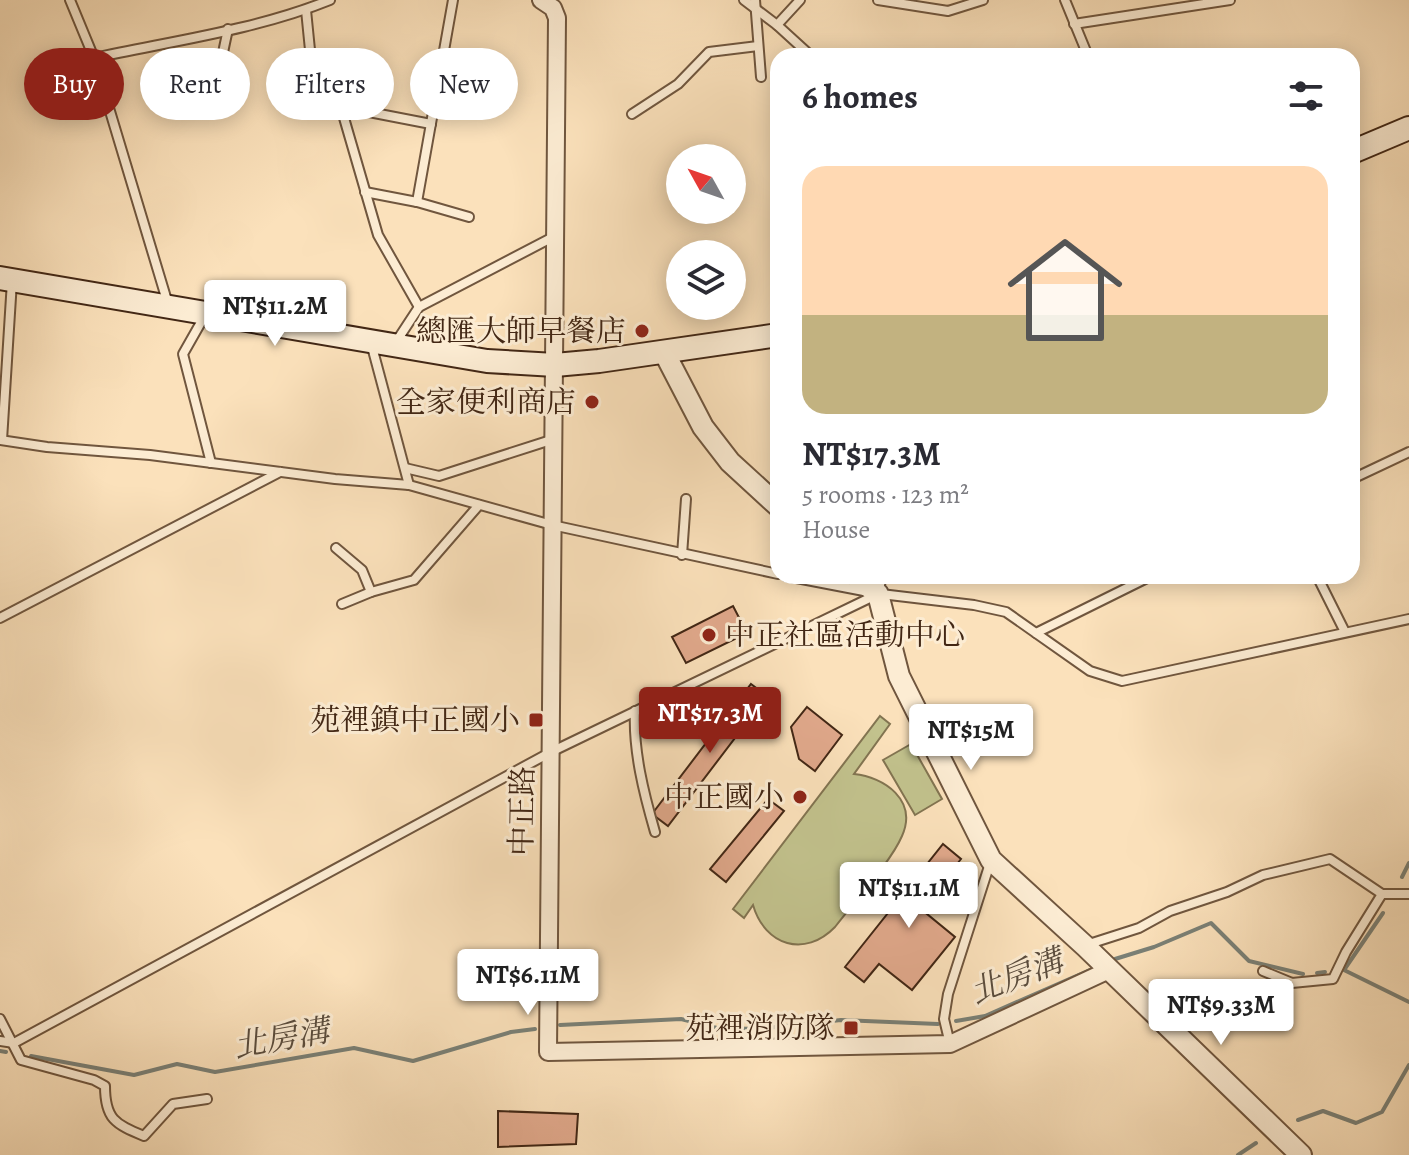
<!DOCTYPE html>
<meta charset="utf-8">
<style>
body{margin:0;font-family:Alegreya,"Noto Serif TC",serif;background:#f2f2f3;color:#2b2b33;height:100vh;display:flex;flex-direction:column;font-size:30px;white-space:nowrap}
*{box-sizing:border-box;margin:0}
p{font-size:26px;color:#7c7c81}
.icon{flex:none;width:44px;height:44px;fill:none;stroke:currentColor;stroke-width:2;stroke-linecap:round;stroke-linejoin:round}
.map{position:relative;flex:1;overflow:hidden}
.sheet{position:absolute;left:770px;top:48px;width:590px;height:536px;display:flex;flex-direction:column;background:#fff;border-radius:24px;box-shadow:0 4px 20px #0003}
.sheet>*{flex:none}
.top-card{position:absolute;left:24px;top:48px;width:626px;height:72px;display:flex;gap:16px}
.needle{width:52px;rotate:310deg}
.buttons{position:absolute;left:666px;top:144px;display:grid;gap:16px}
.buttons a{display:grid;place-items:center;width:80px;height:80px;border-radius:50%;background:#fff;box-shadow:0 4px 20px #0003;font-size:40px}
.price{position:absolute;translate:-50% -68px;padding:0 18px;border-radius:8px;background:#fff;color:#222;font-size:26px;line-height:52px;filter:drop-shadow(0 2px 4px #0008)}
.price::after{content:'';position:absolute;left:50%;top:48px;width:24px;height:18px;margin-left:-12px;background:inherit;clip-path:polygon(0 0,100% 0,50% 100%)}
.price.selected{background:#8f2418;color:#fff}
ul{padding:0;list-style:none}
li{display:grid;align-content:center;gap:16px;height:424px;padding:0 32px}
li span{display:grid;place-items:center;height:248px;border-radius:24px;color:#555}
li>.icon{margin-inline-start:auto}
span .icon{width:144px;height:144px;fill:#fffc;stroke-width:1}
li b{font-size:34px}
h2{display:flex;justify-content:space-between;align-items:center;height:96px;padding:0 32px;font-size:34px}
.chip{padding:0 28px;border-radius:36px;background:#fff;box-shadow:0 4px 20px #0003;font-size:28px;line-height:72px}
.chip.selected{background:#8f2418;color:#fff}
.map>svg:first-child{display:block}
.green{fill:#c2c28d;stroke:#827451;stroke-width:2}
.lines{fill:none;stroke-linecap:round;stroke-linejoin:round}
.stream{stroke:#7a8076;stroke-width:4}
.building{fill:#e1a98c;stroke:#422715;stroke-width:2}
.service-casing{stroke:#70563e;stroke-width:12}
.minor-casing{stroke:#70563e;stroke-width:20}
.tertiary-casing{stroke:#70563e;stroke-width:24}
.secondary-casing{stroke:#422715;stroke-width:26}
.service{stroke:#fcecd3;stroke-width:8}
.minor{stroke:#fcecd3;stroke-width:16}
.tertiary{stroke:#fcecd3;stroke-width:20}
.secondary{stroke:#fcecd3;stroke-width:22}
.poi-dot{fill:#8f2418;stroke:#fcecd3;stroke-width:3}
.labels{text-anchor:middle;stroke-width:6;stroke-linejoin:round;paint-order:stroke}
.poi-label{font-size:30px;fill:#422715;stroke:#fcecd3;text-anchor:end}
.street-label{font-size:30px;fill:#422715;stroke:#fcecd3}
.water-label{font-size:32px;font-style:italic;fill:#5a4c3d;stroke:#fcecd3}
</style>
<div class="map">
<svg width="1409" height="1155" viewBox="0 0 1409 1155">
<rect width="100%" height="100%" fill="#fbe1bb"/>
<filter id="stains"><feTurbulence type="fractalNoise" baseFrequency=".0025" numOctaves="4"/><feColorMatrix values="0 0 0 0 .2 0 0 0 0 .09 0 0 0 0 .02 0 0 0 .5 -.17"/></filter>
<radialGradient id="worn" r=".72"><stop offset=".6" stop-color="#630" stop-opacity="0"/><stop offset="1" stop-color="#630" stop-opacity=".3"/></radialGradient>
<g class="green">
<path d="M 880,716 L 890,724 L 854,774 C 884,777 918,800 902,836 C 891,862 853,903 835,927 C 805,958 765,946 753,905 L 744,918 L 733,909 Z"/>
<path d="M 911,744 L 942,799 L 915,815 L 883,760 Z"/>
</g>
<g class="lines">
<g class="stream">
<path d="M 1402,877 L 1409,863"/>
<path d="M 1383,913 L 1344,970 L 1409,1002"/>
<path d="M 1115,959 L 1154,947 L 1211,923 L 1249,961 L 1303,974"/>
<path d="M 1317,973 L 1325,972"/>
<path d="M 956,1021 L 985,1016 L 1090,970"/>
<path d="M 560,1025 L 681,1019 L 717,1028 L 758,1029 L 841,1020 L 938,1024"/>
<path d="M 0,1051 L 6,1052"/>
<path d="M 31,1056 L 134,1075 L 177,1064 L 215,1072 L 354,1048 L 413,1061 L 511,1032 L 535,1029"/>
<path d="M 1298,1120 L 1323,1111 L 1356,1123 L 1382,1112 L 1409,1065"/>
<path d="M 1238,1155 L 1256,1143"/>
</g>
</g>
<g class="building">
<path d="M 733,606 L 747,633 L 686,663 L 672,637 Z"/>
<path d="M 751,684 L 767,696 L 668,826 L 652,814 Z"/>
<path d="M 807,707 L 842,735 L 815,771 L 799,759 L 791,727 Z"/>
<path d="M 768,799 L 784,811 L 726,882 L 710,869 Z"/>
<path d="M 943,844 L 961,859 L 921,909 L 955,937 L 912,990 L 879,964 L 864,982 L 845,967 Z"/>
<path d="M 498,1111 L 578,1114 L 576,1144 L 498,1147 Z"/>
</g>
<g class="lines">
<g class="service-casing">
<g id="service">
<path d="M 70,0 L 94,58 L 168,304"/>
<path d="M 744,0 L 777,25 L 811,56"/>
<path d="M 755,0 L 761,77"/>
<path d="M 878,0 L 948,11 L 983,0"/>
<path d="M 1065,0 L 1088,56"/>
<path d="M 306,10 L 310,50 L 333,80 L 378,235 L 419,307"/>
<path d="M 1074,24 L 1230,0"/>
<path d="M 777,25 L 800,0"/>
<path d="M 94,58 C 172,41 256,30 330,0"/>
<path d="M 215,90 L 228,29"/>
<path d="M 338,106 L 431,124"/>
<path d="M 632,114 L 678,84 L 709,52 L 758,46"/>
<path d="M 365,192 L 417,202 L 469,217"/>
<path d="M 417,202 L 453,0"/>
<path d="M 204,317 L 183,354 L 211,463"/>
<path d="M 396,342 L 419,307 L 555,236"/>
<path d="M 371,343 L 409,485"/>
<path d="M 0,440 L 47,447 L 150,455 L 335,479 L 409,485 L 552,525 L 778,574"/>
<path d="M 2,440 L 12,281"/>
<path d="M 405,468 L 439,476 L 554,439"/>
<path d="M 1352,479 L 1409,452"/>
<path d="M 336,548 L 362,570 L 371,592"/>
<path d="M 682,555 L 686,499"/>
<path d="M 786,576 L 864,591"/>
<path d="M 1317,576 L 1345,632"/>
<path d="M 881,594 L 974,605 L 1006,612 L 1090,671 L 1122,681 L 1409,619"/>
<path d="M 342,604 L 371,592 L 414,580 L 479,505"/>
<path d="M 0,618 L 280,472"/>
<path d="M 1036,633 L 1151,576"/>
<path d="M 635,711 C 633,751 644,794 655,832"/>
<path d="M 1086,945 L 1139,928 L 1170,911 L 1227,892 L 1263,875 L 1330,859 L 1382,894 L 1409,894"/>
<path d="M 1263,971 L 1292,983 L 1333,979 L 1346,952 L 1382,894"/>
<path d="M 0,1019 L 21,1060 L 94,1080 L 105,1086 C 105,1119 115,1124 144,1136 L 173,1104 L 207,1099"/>
<path d="M 0,1041 L 14,1043 L 551,752 L 878,594 L 882,576"/>
<path d="M 950,1044 L 944,1019 L 948,994 L 991,860"/>
</g>
</g>
<g class="minor-casing">
<path id="minor" d="M 541,0 L 553,8 L 557,18 L 548,1052 L 950,1044 L 1109,970"/>
</g>
<g class="tertiary-casing">
<g id="tertiary">
<path d="M 664,352 L 703,427 L 730,462 L 778,506"/>
<path d="M 855,576 L 878,594 L 899,676 L 991,860 L 1085,946 L 1301,1155"/>
</g>
</g>
<g class="secondary-casing">
<g id="secondary">
<path d="M 1352,152 L 1409,128"/>
<path d="M 0,278 L 487,361 L 555,365 L 599,361 L 778,335"/>
</g>
</g>
<use href="#service" class="service"/>
<use href="#minor" class="minor"/>
<use href="#tertiary" class="tertiary"/>
<use href="#secondary" class="secondary"/>
</g>
<g class="poi-dot">
<circle cx="642" cy="331" r="8"/>
<circle cx="592" cy="402" r="8"/>
<circle cx="709" cy="635" r="8"/>
<rect x="528" y="712" width="16" height="16" rx="4"/>
<circle cx="800" cy="797" r="8"/>
<rect x="843" y="1020" width="16" height="16" rx="4"/>
</g>
<g class="labels">
<g class="poi-label">
<text x="626" y="341">總匯大師早餐店</text>
<text x="576" y="412">全家便利商店</text>
<text x="725" y="645" text-anchor="start">中正社區活動中心</text>
<text x="520" y="730">苑裡鎮中正國小</text>
<text x="784" y="807">中正國小</text>
<text x="835" y="1038">苑裡消防隊</text>
</g>
<g class="street-label">
<text transform="translate(522 811) rotate(-89)" y="10">中正路</text>
</g>
<g class="water-label">
<text transform="translate(1016 976) rotate(-21)" y="11">北房溝</text>
<text transform="translate(281 1038) rotate(-10)" y="11">北房溝</text>
</g>
</g>
<rect width="100%" height="100%" filter="url(#stains)"/>
<rect width="100%" height="100%" fill="url(#worn)"/>
</svg>
<div class="buttons">
<a><svg class="needle" viewBox="-14 -14 28 28"><path d="M0-13l5 13h-10z" fill="#e53935"/><path d="M0 13l5-13h-10z" fill="#7c7c81"/></svg></a>
<a><svg class="icon" aria-label="layers" viewBox="0 0 24 24"><path d="M12 4l9 5-9 5-9-5zM3 14l9 5 9-5"/></svg></a>
</div>
<b class="price" style="left:275px;top:348px">NT$11.2M</b>
<b class="price selected" style="left:710px;top:755px">NT$17.3M</b>
<b class="price" style="left:971px;top:772px">NT$15M</b>
<b class="price" style="left:909px;top:930px">NT$11.1M</b>
<b class="price" style="left:528px;top:1017px">NT$6.11M</b>
<b class="price" style="left:1221px;top:1047px">NT$9.33M</b>
<div class="top-card">
<a class="chip selected">Buy</a>
<a class="chip">Rent</a>
<a class="chip">Filters</a>
<a class="chip">New</a>
</div>
<section class="sheet">
<h2>6 homes<svg class="icon" aria-label="filters" viewBox="0 0 24 24"><path d="M4 7h16M4 17h16"/><circle cx="9" cy="7" r="2"/><circle cx="15" cy="17" r="2"/></svg></h2>
<ul>
<li><span style="background:linear-gradient(#ffd9b3 60%,#c2b280 0)"><svg class="icon" aria-label="home" viewBox="0 0 24 24"><path d="M3 11l9-7 9 7M6 9v11h12V9"/></svg></span><div><b>NT$17.3M</b><p>5 rooms · 123 m²</p><p>House</p></div></li>
</ul>
</section>
</div>
